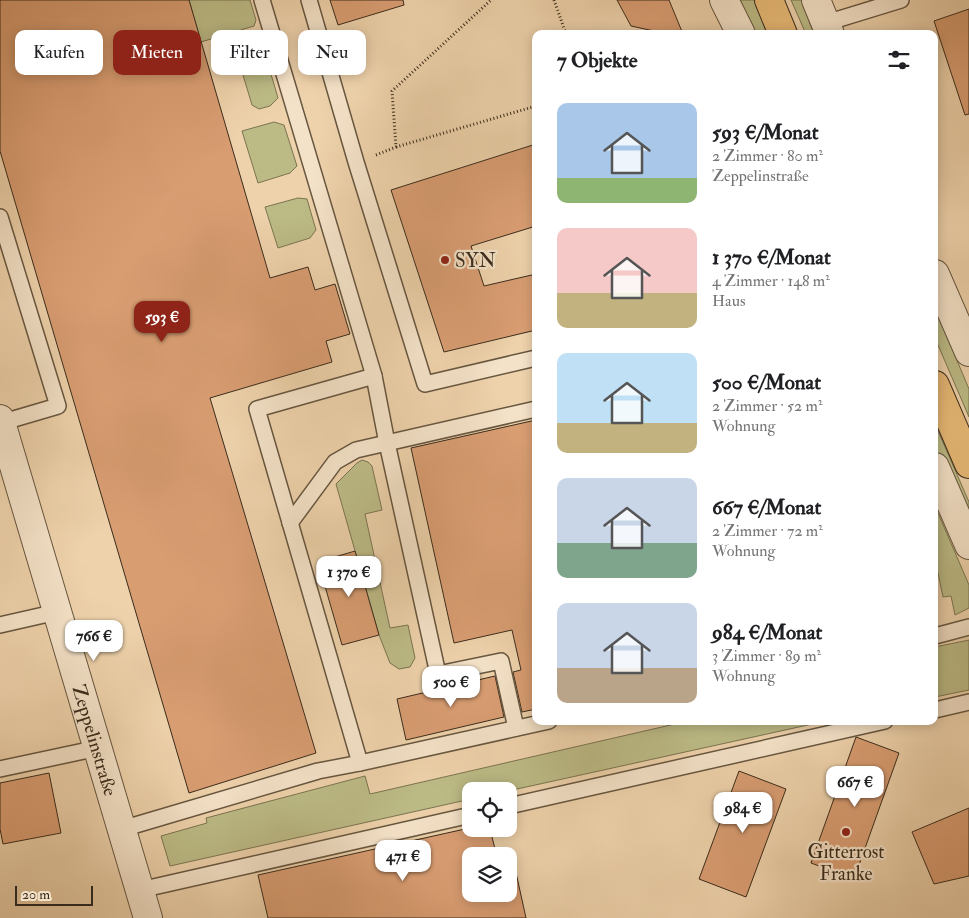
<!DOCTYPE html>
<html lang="de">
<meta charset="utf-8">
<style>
body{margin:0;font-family:"IM FELL Double Pica",serif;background:#f6f6f6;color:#202124;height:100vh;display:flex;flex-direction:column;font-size:19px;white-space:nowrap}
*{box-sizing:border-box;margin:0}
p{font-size:16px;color:#757577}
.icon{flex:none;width:28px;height:28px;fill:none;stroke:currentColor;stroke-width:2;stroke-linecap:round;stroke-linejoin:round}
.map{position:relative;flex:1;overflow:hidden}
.sheet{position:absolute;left:532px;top:30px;width:406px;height:695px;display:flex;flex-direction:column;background:#fff;border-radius:10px;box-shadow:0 2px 12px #0003}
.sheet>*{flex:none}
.banner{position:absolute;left:15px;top:30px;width:442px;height:45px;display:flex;gap:10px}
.fabs{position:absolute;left:462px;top:782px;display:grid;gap:10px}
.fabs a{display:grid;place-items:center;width:55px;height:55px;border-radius:10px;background:#fff;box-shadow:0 2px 12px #0003;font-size:25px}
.scale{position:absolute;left:15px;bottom:12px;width:78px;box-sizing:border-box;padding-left:5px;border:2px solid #3a2c1c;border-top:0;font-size:14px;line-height:18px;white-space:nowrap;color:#3a2c1c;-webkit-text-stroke:4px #f4e2c8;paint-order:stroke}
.price{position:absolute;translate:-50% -42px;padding:0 11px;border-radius:10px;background:#fff;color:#222;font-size:16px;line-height:32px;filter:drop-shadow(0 1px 2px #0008)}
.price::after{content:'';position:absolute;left:50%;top:30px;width:15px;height:11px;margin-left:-8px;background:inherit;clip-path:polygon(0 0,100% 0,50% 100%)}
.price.active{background:#8f2418;color:#fff}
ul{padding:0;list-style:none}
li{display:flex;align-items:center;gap:15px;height:125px;padding:0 25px}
li span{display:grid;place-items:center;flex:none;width:140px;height:100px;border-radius:10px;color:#555}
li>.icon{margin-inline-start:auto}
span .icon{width:60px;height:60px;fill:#fffc;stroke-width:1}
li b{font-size:21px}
h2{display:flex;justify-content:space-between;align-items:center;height:60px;padding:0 25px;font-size:21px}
.pill{padding:0 18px;border-radius:10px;background:#fff;box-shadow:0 2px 12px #0003;font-size:18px;line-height:45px}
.pill.active{background:#8f2418;color:#fff}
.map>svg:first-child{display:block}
.green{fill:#bcbb86;stroke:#7b7451}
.building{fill:#d99d72;stroke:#3a2c1c;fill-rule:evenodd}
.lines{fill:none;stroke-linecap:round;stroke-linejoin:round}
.service-casing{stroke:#675640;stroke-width:18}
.minor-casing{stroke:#675640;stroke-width:30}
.primary-casing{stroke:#3a2c1c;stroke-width:30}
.path{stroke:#3a2c1c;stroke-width:3;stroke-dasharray:1 2.5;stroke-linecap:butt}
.service{stroke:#f4e2c8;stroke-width:15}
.minor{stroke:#f4e2c8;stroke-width:28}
.primary{stroke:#e7b976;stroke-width:28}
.poi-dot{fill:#8f2418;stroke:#f4e2c8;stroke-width:2}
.labels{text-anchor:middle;stroke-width:4.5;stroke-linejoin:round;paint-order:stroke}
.poi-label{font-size:19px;fill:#3a2c1c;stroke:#f4e2c8;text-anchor:start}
.street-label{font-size:19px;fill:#3a2c1c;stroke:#f4e2c8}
</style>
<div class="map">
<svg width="969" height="918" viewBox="0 0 969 918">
<rect width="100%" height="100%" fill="#eed2ab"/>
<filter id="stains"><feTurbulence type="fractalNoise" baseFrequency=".004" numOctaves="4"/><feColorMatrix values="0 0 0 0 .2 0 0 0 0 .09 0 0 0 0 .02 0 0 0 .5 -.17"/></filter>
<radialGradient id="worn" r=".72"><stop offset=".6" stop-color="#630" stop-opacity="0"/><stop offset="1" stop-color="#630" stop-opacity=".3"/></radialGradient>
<g class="green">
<path d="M 189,0 L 250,0 L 256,20 L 254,26 L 201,42 Z"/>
<path d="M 740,0 L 754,0 L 768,34 L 755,34 Z"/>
<path d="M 791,0 L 804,0 L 809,11 L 809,21 L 814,34 L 806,34 Z"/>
<path d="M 251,46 L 263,47 L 278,98 L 270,106 L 259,109 L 252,105 L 237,55 L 241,49 Z"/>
<path d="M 274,122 L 284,125 L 297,166 L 290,173 L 258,183 L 242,131 Z"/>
<path d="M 298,198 L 307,199 L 316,230 L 310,238 L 278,248 L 265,207 Z"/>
<path d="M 935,308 L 969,389 L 969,417 L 935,338 Z"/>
<path d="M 935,424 L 969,502 L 969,526 L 935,448 Z"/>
<path d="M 362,460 L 368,462 L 372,466 L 382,510 L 365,514 L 390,628 L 408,625 L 415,658 L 410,667 L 399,669 L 390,663 L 379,635 L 336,484 L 357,463 Z"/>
<path d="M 935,506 L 969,585 L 969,608 L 955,615 L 951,596 L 943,597 L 935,559 Z"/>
<path d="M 969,640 L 969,690 L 935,697 L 935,647 Z"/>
<path d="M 688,721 L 826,721 L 508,791 L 471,791 L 471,799 L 170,866 L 161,836 L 207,823 L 206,818 L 365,776 L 370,794 Z"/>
</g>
<g class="building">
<path d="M 0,0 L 189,0 L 270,278 L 308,267 L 315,290 L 335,284 L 350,334 L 326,341 L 332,362 L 210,398 L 316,753 L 189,793 L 0,151 Z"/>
<path d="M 330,0 L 403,0 L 404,5 L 338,25 Z"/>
<path d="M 617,0 L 669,0 L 683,34 L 668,34 L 631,26 Z"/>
<path d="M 969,9 L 969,114 L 965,115 L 934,21 Z"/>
<path d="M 536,144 L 536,226 L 471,246 L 484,286 L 536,274 L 536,330 L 444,352 L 391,190 Z"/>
<path d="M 536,420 L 536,709 L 522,712 L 513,672 L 521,670 L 512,630 L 454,643 L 411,448 Z"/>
<path d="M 355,551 L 379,635 L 342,645 L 318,562 Z"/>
<path d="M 495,676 L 504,717 L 406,740 L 397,699 Z"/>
<path d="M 856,737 L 899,753 L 854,879 L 811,863 Z"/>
<path d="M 739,771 L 786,789 L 746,897 L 699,879 Z"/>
<path d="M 49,773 L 61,833 L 3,844 L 0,829 L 0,783 Z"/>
<path d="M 969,808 L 969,876 L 934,884 L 912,832 Z"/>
<path d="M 465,829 L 490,829 L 496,853 L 511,850 L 526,918 L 268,918 L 258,875 ZM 471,856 L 509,856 L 509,894 L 471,894 Z"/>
</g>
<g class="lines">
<g class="service-casing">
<g id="service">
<path d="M 262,0 L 374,376 L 387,443 L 438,674 L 501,661 L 516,728"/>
<path d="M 309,0 L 356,162 L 425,384 L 536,358"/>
<path d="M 826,23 L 901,0"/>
<path d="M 0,217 L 58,406 L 0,423"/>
<path d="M 374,376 L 257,409 L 360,763 L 549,721"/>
<path d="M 290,523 L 335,462 L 356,450 L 536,409"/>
<path d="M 0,625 L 57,612"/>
<path d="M 935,636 L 969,627"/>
<path d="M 935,710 L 969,702"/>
<path d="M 0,769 L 98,748"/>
<path d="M 509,806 L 885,721"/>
<path d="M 122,829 L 318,771 L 360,763"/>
<path d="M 140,890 L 471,815"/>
</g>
</g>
<g class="minor-casing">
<g id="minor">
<path d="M 724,0 L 741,34"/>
<path d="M 816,0 L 830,34"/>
<path d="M 935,274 L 969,352"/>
<path id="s1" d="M 0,419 L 148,918"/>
<path d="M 935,467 L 969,545"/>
</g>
</g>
<g class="primary-casing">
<g id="primary">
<path d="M 769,0 L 783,34"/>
<path d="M 935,385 L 969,464"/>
</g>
</g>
<g class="path">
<path d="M 554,0 L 566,34"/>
<path d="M 396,147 L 536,106"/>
<path d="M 376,155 L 396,147 L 392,91 L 491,0"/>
</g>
<use href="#service" class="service"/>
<use href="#minor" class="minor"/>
<use href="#primary" class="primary"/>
</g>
<g class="poi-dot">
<circle cx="445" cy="260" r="5"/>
<circle cx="846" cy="832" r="5"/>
</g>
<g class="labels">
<g class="poi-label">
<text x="455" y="267">SYN</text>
<text x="846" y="858" text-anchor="middle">Gitterrost<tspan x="846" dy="22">Franke</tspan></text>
</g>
<g class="street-label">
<text dy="7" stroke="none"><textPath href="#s1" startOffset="335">Zeppelinstraße</textPath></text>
</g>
</g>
<rect width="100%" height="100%" filter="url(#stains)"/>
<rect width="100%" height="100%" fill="url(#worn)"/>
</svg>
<div class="fabs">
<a><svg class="icon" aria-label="locate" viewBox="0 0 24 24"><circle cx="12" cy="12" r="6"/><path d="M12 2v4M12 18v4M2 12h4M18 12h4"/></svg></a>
<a><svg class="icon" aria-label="layers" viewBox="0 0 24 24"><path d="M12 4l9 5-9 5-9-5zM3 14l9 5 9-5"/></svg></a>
</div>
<div class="scale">20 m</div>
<b class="price active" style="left:162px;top:343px">593 €</b>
<b class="price" style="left:349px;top:598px">1 370 €</b>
<b class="price" style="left:94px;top:662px">766 €</b>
<b class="price" style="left:451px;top:708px">500 €</b>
<b class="price" style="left:855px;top:808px">667 €</b>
<b class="price" style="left:743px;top:834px">984 €</b>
<b class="price" style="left:403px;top:882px">471 €</b>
<div class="banner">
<a class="pill">Kaufen</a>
<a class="pill active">Mieten</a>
<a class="pill">Filter</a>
<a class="pill">Neu</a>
</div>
<section class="sheet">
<h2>7 Objekte<svg class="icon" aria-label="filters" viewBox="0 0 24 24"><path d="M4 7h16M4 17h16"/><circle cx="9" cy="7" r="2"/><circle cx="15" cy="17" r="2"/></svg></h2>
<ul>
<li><span style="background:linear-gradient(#a9c7e8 75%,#8fb573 0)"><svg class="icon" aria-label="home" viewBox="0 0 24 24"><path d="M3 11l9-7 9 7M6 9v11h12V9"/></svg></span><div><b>593 €/Monat</b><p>2 Zimmer · 80 m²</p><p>Zeppelinstraße</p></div></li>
<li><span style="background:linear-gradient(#f6c9c9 65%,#c2b280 0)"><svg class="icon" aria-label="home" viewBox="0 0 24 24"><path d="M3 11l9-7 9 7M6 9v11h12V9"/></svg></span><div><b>1 370 €/Monat</b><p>4 Zimmer · 148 m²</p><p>Haus</p></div></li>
<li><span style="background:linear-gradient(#bfe0f5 70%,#c2b280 0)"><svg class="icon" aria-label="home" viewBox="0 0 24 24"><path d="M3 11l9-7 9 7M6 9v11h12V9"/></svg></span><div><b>500 €/Monat</b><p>2 Zimmer · 52 m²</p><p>Wohnung</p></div></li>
<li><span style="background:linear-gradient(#c9d6e8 65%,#7fa58c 0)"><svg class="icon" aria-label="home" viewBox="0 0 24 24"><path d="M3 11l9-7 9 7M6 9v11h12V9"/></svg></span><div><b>667 €/Monat</b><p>2 Zimmer · 72 m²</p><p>Wohnung</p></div></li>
<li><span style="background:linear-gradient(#c9d6e8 65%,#b9a48a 0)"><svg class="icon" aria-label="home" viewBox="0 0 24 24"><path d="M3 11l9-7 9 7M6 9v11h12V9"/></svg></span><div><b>984 €/Monat</b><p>3 Zimmer · 89 m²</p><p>Wohnung</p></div></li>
</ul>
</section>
</div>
